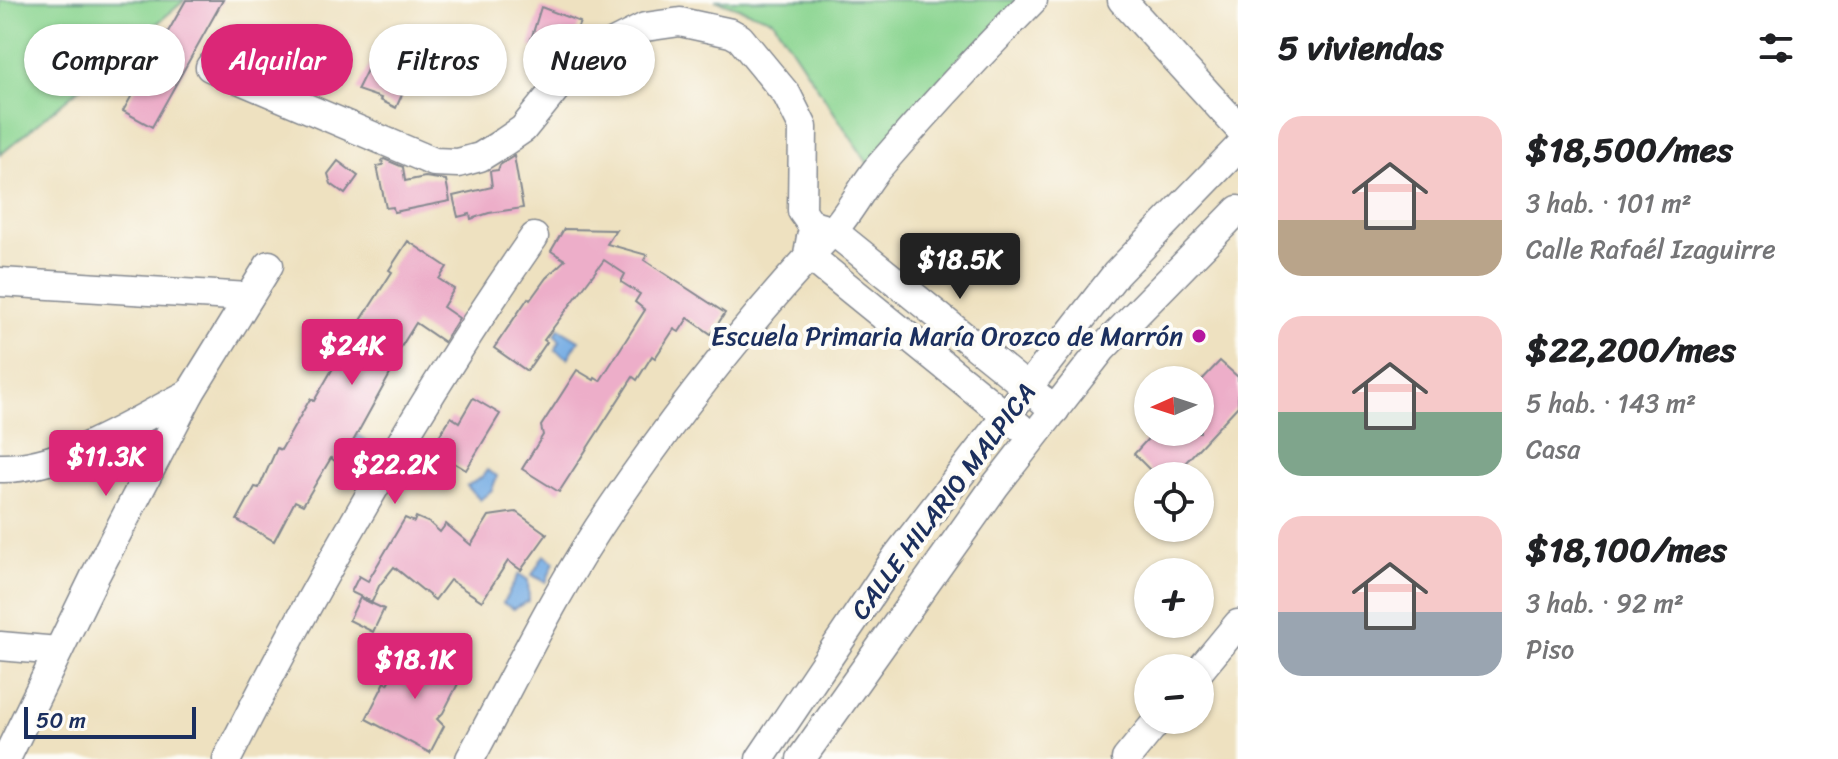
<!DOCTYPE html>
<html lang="es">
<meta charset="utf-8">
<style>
body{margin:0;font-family:Sriracha,sans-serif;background:#f6f6f6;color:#202124;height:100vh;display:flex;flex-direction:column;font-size:30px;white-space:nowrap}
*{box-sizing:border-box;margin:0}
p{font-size:26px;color:#757577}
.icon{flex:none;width:44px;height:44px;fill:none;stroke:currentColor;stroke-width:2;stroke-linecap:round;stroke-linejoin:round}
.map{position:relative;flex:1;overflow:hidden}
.panel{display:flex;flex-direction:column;background:#fff;width:600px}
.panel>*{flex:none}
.top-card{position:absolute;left:24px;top:24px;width:760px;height:72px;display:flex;gap:16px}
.needle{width:52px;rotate:267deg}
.buttons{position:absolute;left:1134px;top:366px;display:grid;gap:16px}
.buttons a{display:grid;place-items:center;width:80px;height:80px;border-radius:50%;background:#fff;box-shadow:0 2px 6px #0004;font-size:40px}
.scale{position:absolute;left:24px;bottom:20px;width:172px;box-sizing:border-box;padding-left:8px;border:4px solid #1b2f5e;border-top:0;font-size:22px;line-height:28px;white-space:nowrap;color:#1b2f5e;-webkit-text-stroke:6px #fdfcf7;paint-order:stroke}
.price{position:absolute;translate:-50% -68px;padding:0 18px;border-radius:8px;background:#db2777;color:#fff;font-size:26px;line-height:52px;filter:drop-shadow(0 2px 4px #0008)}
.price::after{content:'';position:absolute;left:50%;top:48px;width:24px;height:18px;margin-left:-12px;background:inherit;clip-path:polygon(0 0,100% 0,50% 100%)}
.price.current{background:#222;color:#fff}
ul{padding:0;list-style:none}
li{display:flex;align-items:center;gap:24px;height:200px;padding:0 40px}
li span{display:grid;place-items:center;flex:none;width:224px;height:160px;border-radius:24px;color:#555}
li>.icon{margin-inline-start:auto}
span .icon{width:96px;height:96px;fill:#fffc;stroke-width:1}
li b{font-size:34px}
h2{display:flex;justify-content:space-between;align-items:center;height:96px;padding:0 40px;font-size:34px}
.chip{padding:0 28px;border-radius:36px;background:#fff;box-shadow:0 2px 6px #0004;font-size:28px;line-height:72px}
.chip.current{background:#db2777;color:#fff}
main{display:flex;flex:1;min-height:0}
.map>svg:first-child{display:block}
.green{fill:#8bd591;stroke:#538278;stroke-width:2}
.water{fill:#74ace3;stroke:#486ea0;stroke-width:2}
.building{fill:#edaec9}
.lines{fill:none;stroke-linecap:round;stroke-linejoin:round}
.minor-casing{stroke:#84888f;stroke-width:31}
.minor{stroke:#fff;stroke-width:28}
.poi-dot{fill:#b5179e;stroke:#fdfcf7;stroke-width:3}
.labels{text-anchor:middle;stroke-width:8;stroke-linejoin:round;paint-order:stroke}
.poi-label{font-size:26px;fill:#1b2f5e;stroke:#fdfcf7;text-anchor:end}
.street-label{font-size:26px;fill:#1b2f5e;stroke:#fdfcf7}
</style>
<main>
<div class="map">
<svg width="1238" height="759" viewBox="0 0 1238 759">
<rect width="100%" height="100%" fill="#fdfcf7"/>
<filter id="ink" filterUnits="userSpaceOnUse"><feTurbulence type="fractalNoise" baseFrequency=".0125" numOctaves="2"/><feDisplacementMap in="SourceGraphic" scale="16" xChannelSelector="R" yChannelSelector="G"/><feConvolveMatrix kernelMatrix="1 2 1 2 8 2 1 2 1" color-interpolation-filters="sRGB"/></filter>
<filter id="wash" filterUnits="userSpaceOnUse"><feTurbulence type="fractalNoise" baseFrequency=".006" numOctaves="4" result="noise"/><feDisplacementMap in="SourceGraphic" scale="32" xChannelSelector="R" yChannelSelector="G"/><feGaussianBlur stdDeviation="1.8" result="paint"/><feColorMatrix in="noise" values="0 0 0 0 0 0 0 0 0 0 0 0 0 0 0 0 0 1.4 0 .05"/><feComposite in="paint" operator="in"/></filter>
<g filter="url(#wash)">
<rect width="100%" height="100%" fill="#eee1c0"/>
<g class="green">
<path d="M 0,0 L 185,0 L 0,155 Z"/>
<path d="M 715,0 L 1035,0 L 874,173 L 773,20 Z"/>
</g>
<g class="water">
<path d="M 559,328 L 579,340 L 568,358 L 555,350 L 560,341 L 555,335 Z"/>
<path d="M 358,435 L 375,447 L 362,469 L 352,445 Z"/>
<path d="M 487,470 L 497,476 L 492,490 L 480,500 L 467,486 L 482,477 Z"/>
<path d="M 544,555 L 554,562 L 546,582 L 532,575 Z"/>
<path d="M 519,574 L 528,580 L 529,601 L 513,609 L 503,603 Z"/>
<path d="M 384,647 L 400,650 L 385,675 L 377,662 Z"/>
</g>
<g id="blocks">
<g class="building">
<path d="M 186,0 L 223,0 L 152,127 L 123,111 Z"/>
<path d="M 541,7 L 580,22 L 570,46 L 559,58 L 529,46 Z"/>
<path d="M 371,62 L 409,79 L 396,108 L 380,100 L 381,98 L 357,90 Z"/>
<path d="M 514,156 L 523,208 L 489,213 L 471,219 L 470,214 L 458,217 L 453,196 L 492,187 L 490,171 L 498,170 L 500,165 Z"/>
<path d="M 384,159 L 403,167 L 405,181 L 425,177 L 446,180 L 450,201 L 394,212 L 393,207 L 386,208 L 377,166 L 383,165 L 382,160 Z"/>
<path d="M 338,161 L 358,176 L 345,194 L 331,184 L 328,174 Z"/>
<path d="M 564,229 L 616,230 L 607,244 L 647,255 L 644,260 L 725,313 L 711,334 L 688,318 L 679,332 L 674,329 L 655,358 L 652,356 L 637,380 L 633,377 L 559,492 L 522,469 L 543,435 L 541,426 L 577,370 L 594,380 L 595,378 L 600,381 L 645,310 L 635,302 L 640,294 L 621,282 L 625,274 L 604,260 L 544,340 L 547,342 L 527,371 L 494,348 L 528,298 L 530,300 L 546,278 L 565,260 L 551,251 Z"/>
<path d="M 408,241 L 447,267 L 439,279 L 454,289 L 443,307 L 459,318 L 444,342 L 416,323 L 396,355 L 399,358 L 340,465 L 331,458 L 303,505 L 295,501 L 274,541 L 237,520 L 255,487 L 259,488 L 277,448 L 281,450 L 310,399 L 314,401 L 358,325 L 392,272 L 389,270 Z"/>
<path d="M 1220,361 L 1238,377 L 1238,406 L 1173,476 L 1156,476 L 1134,454 L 1154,432 L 1200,432 L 1200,382 Z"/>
<path d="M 473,398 L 500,414 L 466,470 L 431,449 L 451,417 L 459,422 Z"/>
<path d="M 516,512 L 547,534 L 521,570 L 508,561 L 482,601 L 450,580 L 435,600 L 394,567 L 379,586 L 372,602 L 351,592 L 359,576 L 368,581 L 405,518 L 414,522 L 416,517 L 430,523 L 440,532 L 446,524 L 471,545 L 489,516 Z"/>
<path d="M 360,598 L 384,609 L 373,632 L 349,620 Z"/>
<path d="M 407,649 L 461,678 L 443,713 L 437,719 L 444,726 L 430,753 L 366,719 L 385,682 L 388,684 Z"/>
</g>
</g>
</g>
<g filter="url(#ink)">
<use href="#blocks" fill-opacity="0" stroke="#84888f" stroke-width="2"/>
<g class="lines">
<g class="minor-casing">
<g id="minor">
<path d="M 1122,0 L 1238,127"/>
<path d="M 210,67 L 434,162 L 458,163 L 480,157 L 504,142 L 523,129 L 578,61 L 645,27 L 680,22 L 731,33 L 740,38 L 787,95 L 803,127 L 802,211 L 812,225 L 833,231 L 1055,410"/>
<path d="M 811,237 L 808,255 L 1020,427"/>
<path d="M 0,282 L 249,297"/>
<path d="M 0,468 C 62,470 136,420 190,393"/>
<path d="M 0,646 L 58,651"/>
<path d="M 1200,670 L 1238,624"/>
<path d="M 6,759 L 96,574 L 190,393 L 269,265"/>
<path d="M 227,759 C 318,579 419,402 534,237"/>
<path d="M 470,759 C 516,674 558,586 613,506 C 679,409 751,318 831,233 C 849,214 861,189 877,169 C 927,111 979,55 1033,0"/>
<path d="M 760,759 L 897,556 L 1116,274 L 1238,148"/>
<path d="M 801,759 L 995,486 L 1102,349 L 1238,210"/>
<path d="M 1126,759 L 1158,720"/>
</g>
</g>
<use href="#minor" class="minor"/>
</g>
</g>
<circle class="poi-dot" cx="1199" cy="336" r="8"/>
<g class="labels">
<g class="poi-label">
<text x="1183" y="345">Escuela Primaria María Orozco de Marrón</text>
</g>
<g class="street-label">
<text transform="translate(943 501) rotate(-53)" y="9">CALLE HILARIO MALPICA</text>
</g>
</g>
</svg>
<div class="buttons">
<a><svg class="needle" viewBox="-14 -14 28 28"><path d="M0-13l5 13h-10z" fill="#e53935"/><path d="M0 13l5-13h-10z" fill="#757577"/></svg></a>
<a><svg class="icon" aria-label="locate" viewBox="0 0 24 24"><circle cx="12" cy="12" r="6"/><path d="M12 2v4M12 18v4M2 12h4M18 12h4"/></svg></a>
<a>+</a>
<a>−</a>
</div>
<div class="scale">50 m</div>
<b class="price current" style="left:960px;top:301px">$18.5K</b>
<b class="price" style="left:352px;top:387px">$24K</b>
<b class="price" style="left:106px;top:498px">$11.3K</b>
<b class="price" style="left:395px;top:506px">$22.2K</b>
<b class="price" style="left:415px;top:701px">$18.1K</b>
<div class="top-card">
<a class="chip">Comprar</a>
<a class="chip current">Alquilar</a>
<a class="chip">Filtros</a>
<a class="chip">Nuevo</a>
</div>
</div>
<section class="panel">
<h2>5 viviendas<svg class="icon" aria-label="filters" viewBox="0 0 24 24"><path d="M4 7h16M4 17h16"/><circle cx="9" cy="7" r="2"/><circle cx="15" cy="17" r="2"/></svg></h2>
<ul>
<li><span style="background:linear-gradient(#f6c9c9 65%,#b9a48a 0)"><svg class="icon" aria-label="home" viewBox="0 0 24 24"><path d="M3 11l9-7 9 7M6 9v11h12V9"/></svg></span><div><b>$18,500/mes</b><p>3 hab. · 101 m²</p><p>Calle Rafaél Izaguirre</p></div></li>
<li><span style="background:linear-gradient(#f6c9c9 60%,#7fa58c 0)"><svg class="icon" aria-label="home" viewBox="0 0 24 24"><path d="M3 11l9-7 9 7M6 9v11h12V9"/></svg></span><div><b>$22,200/mes</b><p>5 hab. · 143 m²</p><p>Casa</p></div></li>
<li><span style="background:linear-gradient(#f6c9c9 60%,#9aa5b1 0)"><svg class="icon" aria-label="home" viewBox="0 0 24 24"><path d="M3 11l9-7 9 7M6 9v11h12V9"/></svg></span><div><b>$18,100/mes</b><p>3 hab. · 92 m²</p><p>Piso</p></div></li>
</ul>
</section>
</main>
